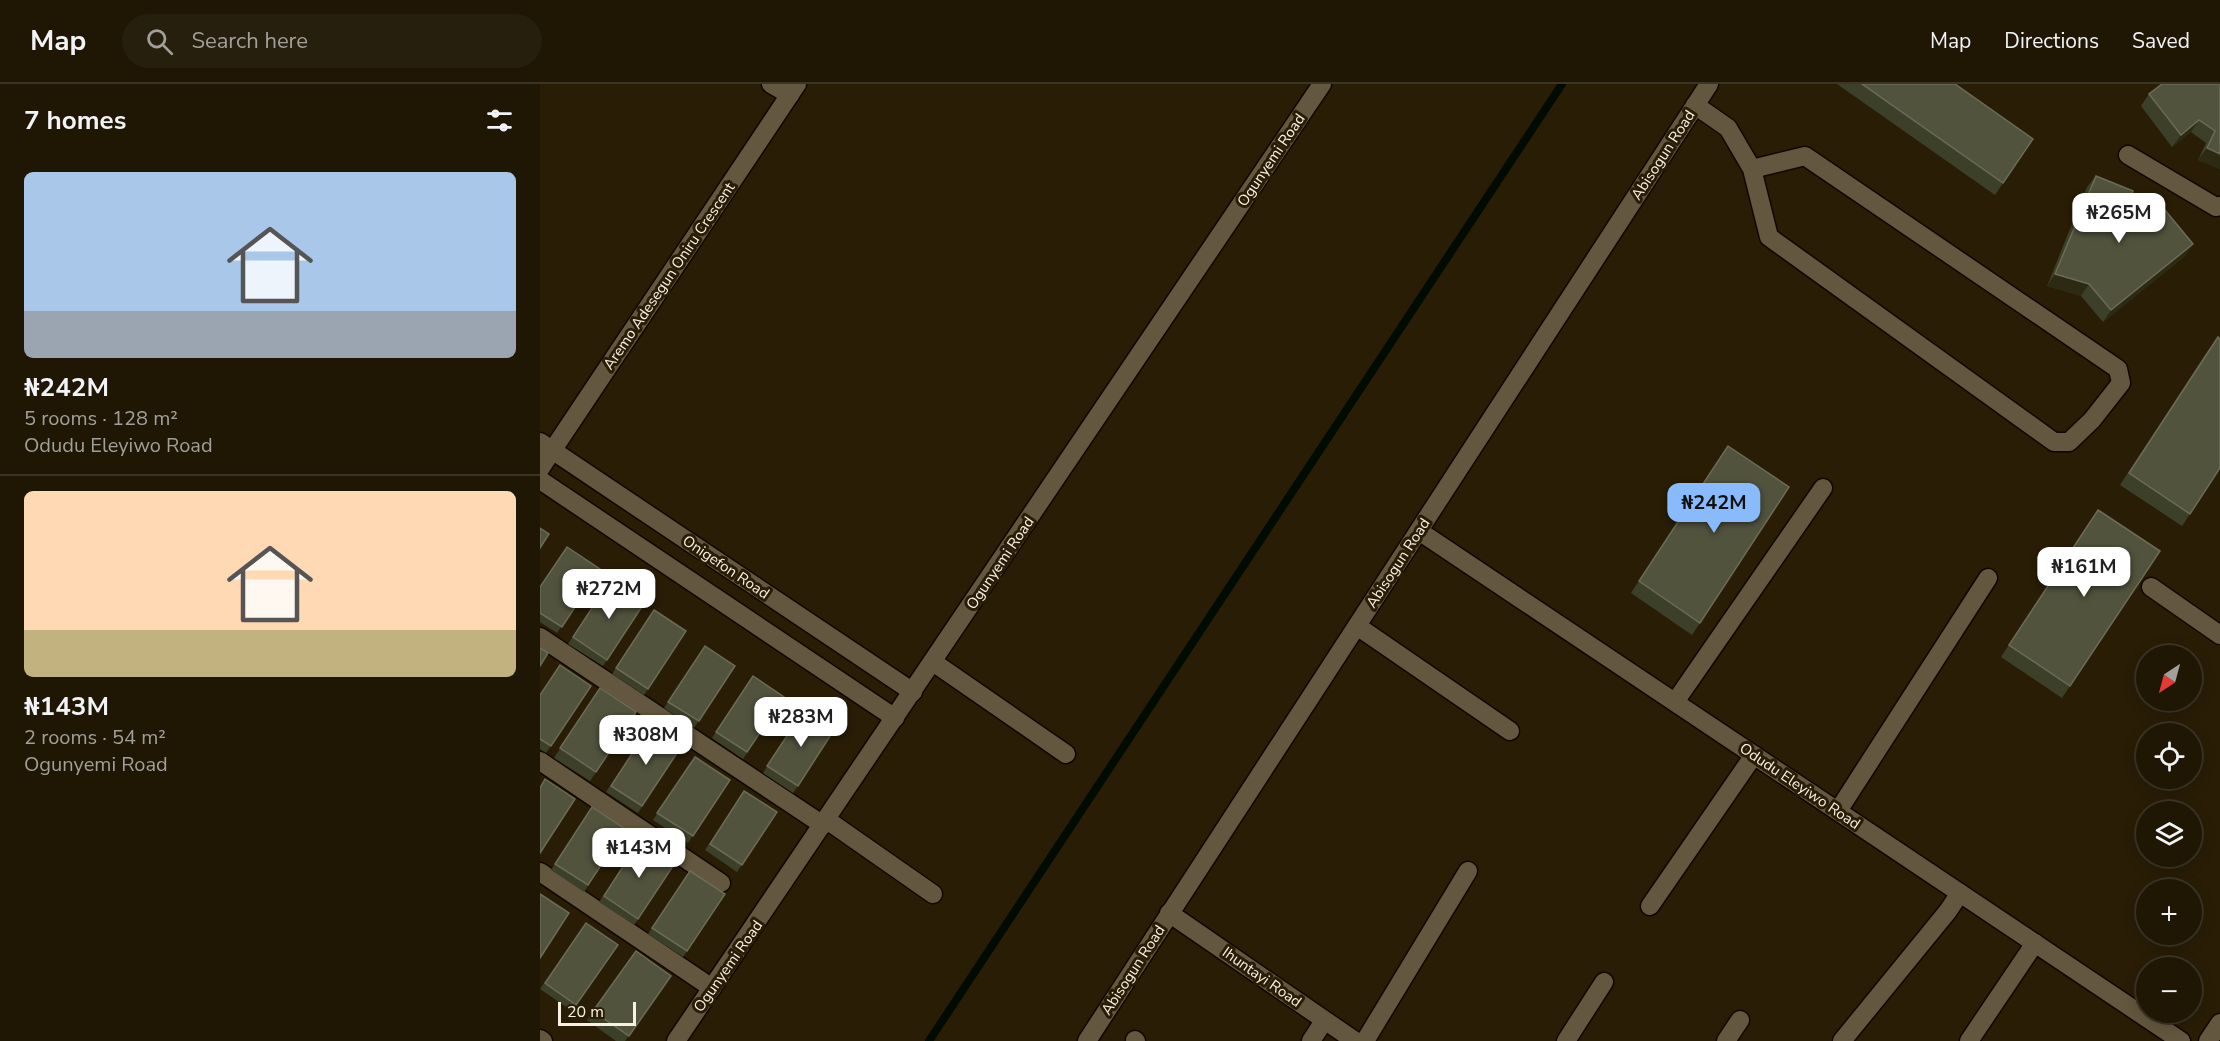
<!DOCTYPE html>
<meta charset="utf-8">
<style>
body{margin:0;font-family:"Nunito Sans",sans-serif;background:#271f0e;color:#f1f3f6;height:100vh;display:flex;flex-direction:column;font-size:22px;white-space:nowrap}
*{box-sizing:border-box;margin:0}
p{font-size:20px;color:#a19f9a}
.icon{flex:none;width:33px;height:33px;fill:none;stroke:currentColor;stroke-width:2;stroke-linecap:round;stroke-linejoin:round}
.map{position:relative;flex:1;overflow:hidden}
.sheet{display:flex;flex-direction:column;background:#1f1604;width:540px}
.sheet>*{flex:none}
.needle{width:39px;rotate:216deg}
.fabs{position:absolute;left:1596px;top:561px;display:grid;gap:12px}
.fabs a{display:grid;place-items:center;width:66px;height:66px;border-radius:50%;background:#1f1604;box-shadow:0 3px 15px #0003,0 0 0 2px #3c3526;font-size:30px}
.scale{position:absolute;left:18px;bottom:15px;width:78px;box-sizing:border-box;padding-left:6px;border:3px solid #f8f0e3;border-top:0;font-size:16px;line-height:21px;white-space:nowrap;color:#f8f0e3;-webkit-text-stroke:4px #291d06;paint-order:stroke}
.price{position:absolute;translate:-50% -51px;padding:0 14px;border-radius:12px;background:#fff;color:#222;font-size:20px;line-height:39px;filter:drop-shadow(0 2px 3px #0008)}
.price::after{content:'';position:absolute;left:50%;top:36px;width:18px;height:14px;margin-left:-9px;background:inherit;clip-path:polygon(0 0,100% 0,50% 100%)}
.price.on{background:#88bafc;color:#111}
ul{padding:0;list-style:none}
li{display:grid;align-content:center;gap:12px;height:318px;padding:0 24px}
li+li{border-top:2px solid #3c3526}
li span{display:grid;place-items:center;height:186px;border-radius:9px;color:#555}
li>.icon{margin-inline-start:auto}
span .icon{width:108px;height:108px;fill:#fffc;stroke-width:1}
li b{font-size:26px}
h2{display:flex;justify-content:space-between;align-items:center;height:72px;padding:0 24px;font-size:26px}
header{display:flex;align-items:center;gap:36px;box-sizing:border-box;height:84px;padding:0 30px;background:#1f1604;border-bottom:2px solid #3c3526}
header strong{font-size:28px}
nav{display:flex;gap:33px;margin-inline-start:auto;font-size:21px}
.search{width:420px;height:54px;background:#271f0e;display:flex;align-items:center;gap:15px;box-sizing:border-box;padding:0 21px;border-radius:33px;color:#a19f9a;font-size:22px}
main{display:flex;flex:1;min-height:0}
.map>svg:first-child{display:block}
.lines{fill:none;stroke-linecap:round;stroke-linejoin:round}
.stream{stroke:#000c01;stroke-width:8}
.minor-casing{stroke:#110700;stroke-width:21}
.minor{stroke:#64573f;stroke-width:18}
.wall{fill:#3d4029}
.shaded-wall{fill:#2d2a13}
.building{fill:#51533d;stroke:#6b6c57;stroke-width:1.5}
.labels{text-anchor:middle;stroke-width:6;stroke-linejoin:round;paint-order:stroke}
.street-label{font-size:15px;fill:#f8f0e3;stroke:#291d06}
</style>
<header>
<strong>Map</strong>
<div class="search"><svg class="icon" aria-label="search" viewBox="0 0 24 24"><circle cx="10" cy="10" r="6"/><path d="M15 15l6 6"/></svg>Search here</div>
<nav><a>Map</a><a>Directions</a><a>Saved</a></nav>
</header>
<main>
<section class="sheet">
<h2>7 homes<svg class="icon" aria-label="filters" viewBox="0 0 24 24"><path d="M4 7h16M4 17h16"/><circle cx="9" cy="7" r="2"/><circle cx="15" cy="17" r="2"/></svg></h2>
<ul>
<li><span style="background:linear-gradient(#a9c7e8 75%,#9aa5b1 0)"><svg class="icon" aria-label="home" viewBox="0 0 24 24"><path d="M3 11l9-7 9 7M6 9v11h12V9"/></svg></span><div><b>₦242M</b><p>5 rooms · 128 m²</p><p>Odudu Eleyiwo Road</p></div></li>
<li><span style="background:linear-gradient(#ffd9b3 75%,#c2b280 0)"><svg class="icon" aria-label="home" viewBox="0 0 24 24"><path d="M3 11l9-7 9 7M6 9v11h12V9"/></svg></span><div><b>₦143M</b><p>2 rooms · 54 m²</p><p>Ogunyemi Road</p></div></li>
</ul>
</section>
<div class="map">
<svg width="1680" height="957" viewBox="0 0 1680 957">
<rect width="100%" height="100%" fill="#291d06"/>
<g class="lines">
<path class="stream" d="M 389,957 L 1022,0"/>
<g class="minor-casing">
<g id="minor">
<path d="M 231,0 L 250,11"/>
<path d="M 1155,21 L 1188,44 L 1212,85 L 1229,153 L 1514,358 L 1529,358 L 1552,336 L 1581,299 L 1578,285 L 1265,72 L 1212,85"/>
<path d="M 1588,71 L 1676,123 L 1680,122"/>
<path d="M 0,358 L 373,608"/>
<path d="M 0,385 L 257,0"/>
<path d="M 0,396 L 355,634"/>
<path d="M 879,447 L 1641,957"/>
<path d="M 1611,503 L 1680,551"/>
<path d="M 817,542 L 970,647"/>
<path d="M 0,553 L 283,741"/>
<path d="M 393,578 L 526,670"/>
<path d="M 1135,618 L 1283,404"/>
<path d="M 0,677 L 181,799"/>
<path d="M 1298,727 L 1448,494"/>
<path d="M 287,736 L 393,810"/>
<path d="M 0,788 L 172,904"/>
<path d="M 1110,822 L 1214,671"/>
<path d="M 629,829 L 815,957"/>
<path d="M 0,955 L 3,957"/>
<path d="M 595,956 L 596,957"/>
<path d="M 136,957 L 782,0"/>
<path d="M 547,957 L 1169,0"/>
<path d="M 771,957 L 784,937"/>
<path d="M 825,957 L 928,787"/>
<path d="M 1026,957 L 1064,898"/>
<path d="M 1186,957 L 1200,936"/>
<path d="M 1302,957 L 1408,827 L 1420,809"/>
<path d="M 1429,957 L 1495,859"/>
<path d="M 1668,957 L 1680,939"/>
</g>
</g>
<use href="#minor" class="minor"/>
</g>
<g class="wall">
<path d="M 1297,0 L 1415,0 L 1493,55 L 1455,111 Z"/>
<path d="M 1680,0 L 1680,85 L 1658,76 L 1666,59 L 1651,48 L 1632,63 L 1601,22 L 1609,10 Z"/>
<path d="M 1556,92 L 1587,124 L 1602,134 L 1645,172 L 1563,238 L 1541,212 L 1507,202 L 1547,103 Z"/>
<path d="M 1669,265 L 1650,430 L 1642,442 L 1580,401 Z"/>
<path d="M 1180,374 L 1160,539 L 1152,551 L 1091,509 Z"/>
<path d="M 1550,438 L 1530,602 L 1522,614 L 1461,573 Z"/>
<path d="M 60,485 L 17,549 L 0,538 L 0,503 Z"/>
<path d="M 71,495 L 105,518 L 63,582 L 28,560 Z"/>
<path d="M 114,526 L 146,547 L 104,611 L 72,590 Z"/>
<path d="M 165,562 L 195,582 L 154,644 L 124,624 Z"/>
<path d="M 213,592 L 244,613 L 203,675 L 172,654 Z"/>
<path d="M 51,602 L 6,669 L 0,665 L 0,611 Z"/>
<path d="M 60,604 L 96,628 L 50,697 L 14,674 Z"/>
<path d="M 264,626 L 258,702 L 253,709 L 223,689 Z"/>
<path d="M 110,642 L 141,663 L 98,729 L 66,708 Z"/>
<path d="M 155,673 L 190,696 L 148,759 L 113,736 Z"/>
<path d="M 204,707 L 237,728 L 197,788 L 165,766 Z"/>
<path d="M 52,723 L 85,745 L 44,808 L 11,786 Z"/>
<path d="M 100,756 L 135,779 L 94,841 L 59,818 Z"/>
<path d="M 150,787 L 185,810 L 143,873 L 108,850 Z"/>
<path d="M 46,839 L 78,861 L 32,927 L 0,905 Z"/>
<path d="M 96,867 L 131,892 L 85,957 L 76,957 L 47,936 Z"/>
</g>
<g class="shaded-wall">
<path d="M 1659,36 L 1651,48 L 1632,63 L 1641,51 Z"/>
<path d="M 1667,64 L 1680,70 L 1680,85 L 1658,76 Z"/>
<path d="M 1653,160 L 1645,172 L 1563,238 L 1571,226 Z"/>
<path d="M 1515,190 L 1549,200 L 1541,212 L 1507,202 Z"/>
</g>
<g class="building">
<path d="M 1322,0 L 1415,0 L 1493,55 L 1463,99 Z"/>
<path d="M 1622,0 L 1680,0 L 1680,70 L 1667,64 L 1675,47 L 1659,36 L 1641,51 L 1609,10 Z"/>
<path d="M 1556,92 L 1593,107 L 1587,124 L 1602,134 L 1620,120 L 1653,160 L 1571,226 L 1549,200 L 1515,190 Z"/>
<path d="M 1678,253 L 1680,255 L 1680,384 L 1650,430 L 1589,389 Z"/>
<path d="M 1188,362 L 1249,403 L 1160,539 L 1099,497 Z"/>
<path d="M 1558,426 L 1620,467 L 1530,602 L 1469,561 Z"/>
<path d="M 0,444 L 9,450 L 0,464 Z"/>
<path d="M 27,463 L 60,485 L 22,543 L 0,529 L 0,503 Z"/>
<path d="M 71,495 L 105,518 L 67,576 L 33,553 Z"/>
<path d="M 114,526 L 146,547 L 108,605 L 76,584 Z"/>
<path d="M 165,562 L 195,582 L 159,637 L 128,618 Z"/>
<path d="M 0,564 L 8,569 L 0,582 Z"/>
<path d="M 20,581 L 51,602 L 11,662 L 0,655 L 0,611 Z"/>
<path d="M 213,592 L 244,613 L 207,668 L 176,648 Z"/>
<path d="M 60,604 L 96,628 L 56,688 L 20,664 Z"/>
<path d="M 264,626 L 294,646 L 258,702 L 227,682 Z"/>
<path d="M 110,642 L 141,663 L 102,722 L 71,702 Z"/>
<path d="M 155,673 L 190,696 L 153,752 L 117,729 Z"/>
<path d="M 5,695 L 35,715 L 0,769 L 0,704 Z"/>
<path d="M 204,707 L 237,728 L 202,781 L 170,760 Z"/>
<path d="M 52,723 L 85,745 L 48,801 L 15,780 Z"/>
<path d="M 100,756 L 135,779 L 98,835 L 64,812 Z"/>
<path d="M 150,787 L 185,810 L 147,867 L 112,844 Z"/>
<path d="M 0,810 L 29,829 L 0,874 Z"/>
<path d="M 46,839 L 78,861 L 36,921 L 5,899 Z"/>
<path d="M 96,867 L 131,892 L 89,952 L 53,927 Z"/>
</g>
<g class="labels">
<g class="street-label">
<text transform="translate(1123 71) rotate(-57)" y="5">Abisogun Road</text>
<text transform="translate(731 76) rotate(-56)" y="5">Ogunyemi Road</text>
<text transform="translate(129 192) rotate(-56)" y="5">Aremo Adesegun Oniru Crescent</text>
<text transform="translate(460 479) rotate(-56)" y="5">Ogunyemi Road</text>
<text transform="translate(858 479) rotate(-57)" y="5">Abisogun Road</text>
<text transform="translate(186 483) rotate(34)" y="5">Onigefon Road</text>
<text transform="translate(1260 702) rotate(34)" y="5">Odudu Eleyiwo Road</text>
<text transform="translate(188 882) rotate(-55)" y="5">Ogunyemi Road</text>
<text transform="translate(593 886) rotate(-57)" y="5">Abisogun Road</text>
<text transform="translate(722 893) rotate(35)" y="5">Ihuntayi Road</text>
</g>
</g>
</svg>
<div class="fabs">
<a><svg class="needle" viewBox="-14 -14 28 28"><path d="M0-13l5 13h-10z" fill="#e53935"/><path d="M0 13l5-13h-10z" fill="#a19f9a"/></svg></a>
<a><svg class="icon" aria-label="locate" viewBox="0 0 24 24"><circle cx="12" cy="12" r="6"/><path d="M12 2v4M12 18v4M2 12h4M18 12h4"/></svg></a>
<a><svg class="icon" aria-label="layers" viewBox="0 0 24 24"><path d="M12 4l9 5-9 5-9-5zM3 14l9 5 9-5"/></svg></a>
<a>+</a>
<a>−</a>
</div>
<div class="scale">20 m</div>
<b class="price" style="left:1579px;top:160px">₦265M</b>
<b class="price on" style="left:1174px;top:450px">₦242M</b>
<b class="price" style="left:1544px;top:514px">₦161M</b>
<b class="price" style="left:69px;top:536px">₦272M</b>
<b class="price" style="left:261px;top:664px">₦283M</b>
<b class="price" style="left:106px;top:682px">₦308M</b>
<b class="price" style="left:99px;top:795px">₦143M</b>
</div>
</main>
